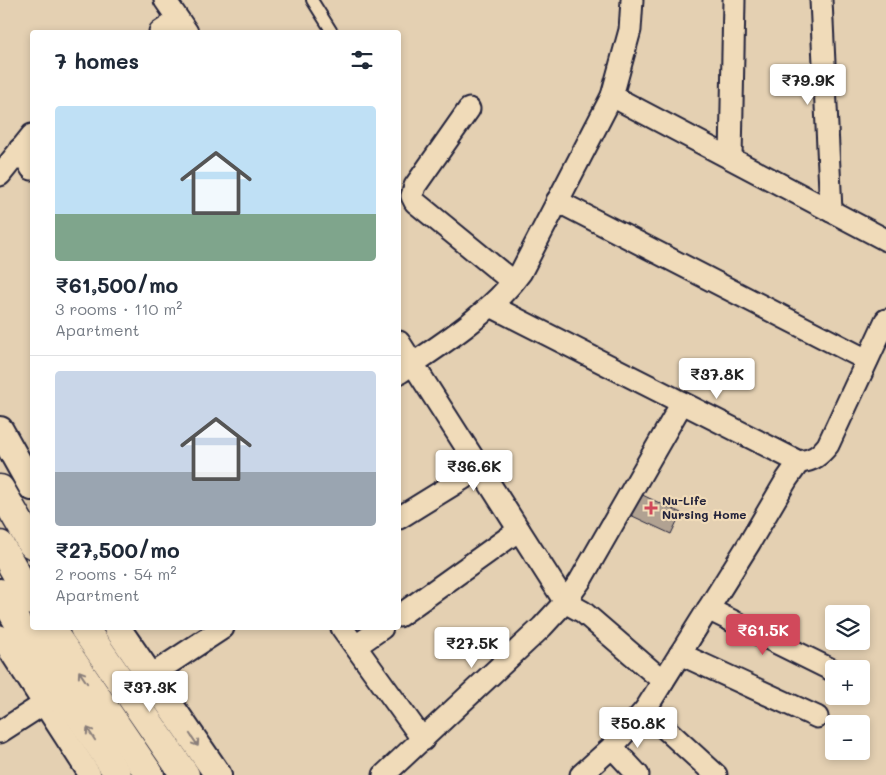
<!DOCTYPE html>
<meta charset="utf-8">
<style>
body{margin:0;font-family:Mali,sans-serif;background:#f2f2f3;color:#1f2937;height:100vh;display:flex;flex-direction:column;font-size:19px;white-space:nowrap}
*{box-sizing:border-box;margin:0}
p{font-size:16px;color:#747a83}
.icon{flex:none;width:28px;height:28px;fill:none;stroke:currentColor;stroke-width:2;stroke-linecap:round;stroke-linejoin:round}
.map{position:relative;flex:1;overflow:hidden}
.drawer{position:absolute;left:30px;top:30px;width:371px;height:600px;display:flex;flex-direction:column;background:#fff;border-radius:5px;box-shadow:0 2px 8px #0003}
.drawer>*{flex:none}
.buttons{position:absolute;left:825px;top:605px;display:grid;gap:10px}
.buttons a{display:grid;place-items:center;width:45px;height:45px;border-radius:5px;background:#fff;box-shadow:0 2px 8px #0003;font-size:25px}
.price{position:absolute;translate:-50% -42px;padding:0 11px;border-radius:5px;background:#fff;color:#222;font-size:16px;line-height:32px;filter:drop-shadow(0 1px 2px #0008)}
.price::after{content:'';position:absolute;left:50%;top:30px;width:15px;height:11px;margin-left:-8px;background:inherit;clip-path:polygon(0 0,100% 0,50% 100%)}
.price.active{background:#d1495b;color:#fff}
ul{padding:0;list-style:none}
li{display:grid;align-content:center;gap:10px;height:265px;padding:0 25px}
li+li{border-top:1px solid #e0e1e3}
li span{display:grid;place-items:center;height:155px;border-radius:5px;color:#555}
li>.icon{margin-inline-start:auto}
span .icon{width:90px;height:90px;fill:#fffc;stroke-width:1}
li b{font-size:21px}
h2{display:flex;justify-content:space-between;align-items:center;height:60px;padding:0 25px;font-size:21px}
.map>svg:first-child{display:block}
.building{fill:#b1a292;stroke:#22223b}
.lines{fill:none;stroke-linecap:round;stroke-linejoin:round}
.service-casing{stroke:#22223b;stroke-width:14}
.minor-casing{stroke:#22223b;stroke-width:25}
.tertiary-casing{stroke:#22223b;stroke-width:30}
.primary-casing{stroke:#22223b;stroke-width:31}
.service{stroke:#f0dbb9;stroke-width:10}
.minor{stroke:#f0dbb9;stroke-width:21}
.tertiary{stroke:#f0dbb9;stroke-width:26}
.primary{stroke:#f0dbb9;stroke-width:28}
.oneway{stroke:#897e7a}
.poi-dot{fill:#d1495b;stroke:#f0dbb9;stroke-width:2}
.labels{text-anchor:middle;stroke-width:4.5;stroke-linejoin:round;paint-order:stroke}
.poi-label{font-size:12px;font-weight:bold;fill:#22223b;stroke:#f0dbb9;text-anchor:start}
</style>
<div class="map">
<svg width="886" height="775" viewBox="0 0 886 775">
<rect width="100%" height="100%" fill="#e4d0b2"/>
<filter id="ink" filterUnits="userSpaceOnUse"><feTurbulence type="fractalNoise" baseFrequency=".02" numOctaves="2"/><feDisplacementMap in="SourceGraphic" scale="10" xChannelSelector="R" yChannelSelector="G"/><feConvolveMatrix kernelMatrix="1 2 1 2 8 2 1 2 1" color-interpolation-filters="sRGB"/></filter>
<g filter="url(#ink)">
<path class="building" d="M 636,492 L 681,513 L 671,534 L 626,513 Z"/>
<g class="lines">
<g class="service-casing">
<path id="service" d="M 312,0 L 332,32"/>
</g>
<g class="minor-casing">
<g id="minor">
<path d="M 165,0 L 187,32"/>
<path d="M 821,0 L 831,211"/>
<path d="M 160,32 L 178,20"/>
<path d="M 612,96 L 886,240"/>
<path d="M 469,109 L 415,186 L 412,196 L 415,202 L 513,282"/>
<path d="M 20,149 L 32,169"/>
<path d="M 731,158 L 734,0"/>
<path d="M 0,175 L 32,135"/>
<path d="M 557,201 L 867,360"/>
<path d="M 491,306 L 799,462 C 813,461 820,455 828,445 L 886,320"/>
<path d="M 399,342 L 565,602 L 583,612 L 663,681"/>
<path d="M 399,373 C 442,344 490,314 521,272 L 612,96 L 630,30 L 632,0"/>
<path d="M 399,518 L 480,468"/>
<path d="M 708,609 L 834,671"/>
<path d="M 399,616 L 519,530"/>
<path d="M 342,628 L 423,740"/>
<path d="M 0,636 L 90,775"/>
<path d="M 356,646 L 382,628"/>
<path d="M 680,654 L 817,717"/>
<path d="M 150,676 L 223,628"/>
<path d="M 645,710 L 716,775"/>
<path d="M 0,732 L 56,696"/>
<path d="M 612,747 L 638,775"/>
<path d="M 384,775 L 542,627 L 565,602 L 580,581 L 682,403"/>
<path d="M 581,775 L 612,747 L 645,710 L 750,542 L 787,479 L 799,462"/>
</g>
</g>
<g class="tertiary-casing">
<g id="tertiary">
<path d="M 0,430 L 32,487"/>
<path d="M 0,592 L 20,627 L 118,775"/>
<path d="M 117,628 L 218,775"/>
</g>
</g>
<g class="primary-casing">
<g id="primary">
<path d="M 0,489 L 32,544"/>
<path d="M 0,545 L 32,601"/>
<path d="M 50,628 L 150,775"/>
<path d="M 84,628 L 185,775"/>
</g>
</g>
<use href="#service" class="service"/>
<use href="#minor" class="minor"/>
<use href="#tertiary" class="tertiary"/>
<use href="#primary" class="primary"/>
</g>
<defs><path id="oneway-shaft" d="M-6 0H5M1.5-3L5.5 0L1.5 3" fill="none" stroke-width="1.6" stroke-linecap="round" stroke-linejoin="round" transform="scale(1.25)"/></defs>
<g class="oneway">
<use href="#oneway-shaft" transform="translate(83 677) rotate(-124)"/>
<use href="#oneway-shaft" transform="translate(91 734) rotate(-123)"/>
<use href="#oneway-shaft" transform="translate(194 740) rotate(56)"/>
</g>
</g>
<path class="poi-dot" d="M648.5 500.5h5v5h5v5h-5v5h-5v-5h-5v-5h5z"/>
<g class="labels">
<g class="poi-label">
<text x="662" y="505">Nu-Life<tspan x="662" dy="14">Nursing Home</tspan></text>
</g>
</g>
</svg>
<div class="buttons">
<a><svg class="icon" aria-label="layers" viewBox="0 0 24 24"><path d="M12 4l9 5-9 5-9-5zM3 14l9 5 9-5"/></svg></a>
<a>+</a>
<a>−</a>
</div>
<b class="price" style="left:808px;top:106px">₹79.9K</b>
<b class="price" style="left:717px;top:400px">₹37.8K</b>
<b class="price" style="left:474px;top:492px">₹36.6K</b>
<b class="price active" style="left:763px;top:656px">₹61.5K</b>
<b class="price" style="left:472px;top:669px">₹27.5K</b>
<b class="price" style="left:150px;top:713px">₹37.3K</b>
<b class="price" style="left:638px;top:749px">₹50.8K</b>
<section class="drawer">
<h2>7 homes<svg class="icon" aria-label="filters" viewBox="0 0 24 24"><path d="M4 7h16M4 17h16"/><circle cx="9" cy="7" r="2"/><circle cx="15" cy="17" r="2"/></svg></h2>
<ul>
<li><span style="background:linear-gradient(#bfe0f5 70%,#7fa58c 0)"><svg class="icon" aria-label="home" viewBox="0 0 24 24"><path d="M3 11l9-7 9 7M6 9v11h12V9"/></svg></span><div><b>₹61,500/mo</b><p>3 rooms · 110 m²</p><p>Apartment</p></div></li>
<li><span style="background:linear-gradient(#c9d6e8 65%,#9aa5b1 0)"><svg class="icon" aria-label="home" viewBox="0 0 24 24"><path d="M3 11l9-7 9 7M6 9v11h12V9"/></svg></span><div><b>₹27,500/mo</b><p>2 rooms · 54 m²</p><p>Apartment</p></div></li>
</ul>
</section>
</div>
